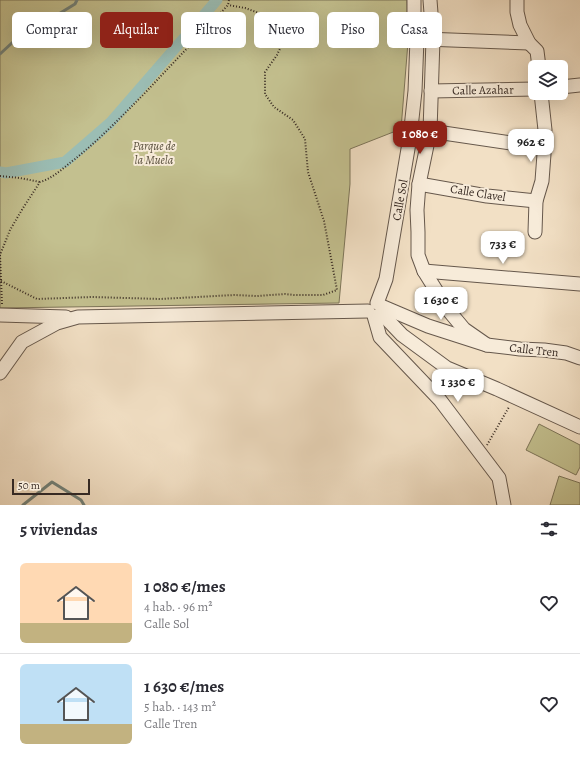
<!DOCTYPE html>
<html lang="es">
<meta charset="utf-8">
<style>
body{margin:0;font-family:Alegreya,serif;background:#f7f7f7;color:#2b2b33;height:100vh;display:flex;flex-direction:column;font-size:15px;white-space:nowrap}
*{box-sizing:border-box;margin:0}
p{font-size:13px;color:#7c7c81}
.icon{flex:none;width:22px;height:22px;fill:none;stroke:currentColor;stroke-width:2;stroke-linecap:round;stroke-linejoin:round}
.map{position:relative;height:505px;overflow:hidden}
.panel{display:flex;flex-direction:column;background:#fff;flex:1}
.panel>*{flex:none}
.top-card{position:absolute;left:12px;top:12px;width:556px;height:36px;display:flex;gap:8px}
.tools{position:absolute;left:528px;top:60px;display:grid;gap:8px}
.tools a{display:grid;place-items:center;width:40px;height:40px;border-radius:6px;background:#fff;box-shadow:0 4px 16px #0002;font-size:20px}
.scale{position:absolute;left:12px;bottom:10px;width:78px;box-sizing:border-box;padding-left:4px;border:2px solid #372a23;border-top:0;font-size:11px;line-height:14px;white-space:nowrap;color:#372a23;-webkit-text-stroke:3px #f7ebd9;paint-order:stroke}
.price{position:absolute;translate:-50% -34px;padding:0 9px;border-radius:8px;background:#fff;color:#222;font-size:13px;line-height:26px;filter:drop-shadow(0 1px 2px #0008)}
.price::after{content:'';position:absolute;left:50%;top:24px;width:12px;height:9px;margin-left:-6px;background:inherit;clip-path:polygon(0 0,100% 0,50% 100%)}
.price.selected{background:#8f2418;color:#fff}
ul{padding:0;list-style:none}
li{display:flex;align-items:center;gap:12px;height:100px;padding:0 20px}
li+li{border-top:1px solid #e1e1e2}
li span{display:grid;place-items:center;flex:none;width:112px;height:80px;border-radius:6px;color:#555}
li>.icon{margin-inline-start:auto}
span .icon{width:48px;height:48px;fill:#fffc;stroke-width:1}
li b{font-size:17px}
h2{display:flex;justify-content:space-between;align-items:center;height:48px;padding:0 20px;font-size:17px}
.pill{padding:0 14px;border-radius:6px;background:#fff;box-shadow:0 4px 16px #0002;font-size:14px;line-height:36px}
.pill.selected{background:#8f2418;color:#fff}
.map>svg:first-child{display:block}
.green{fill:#c3c08f;stroke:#7d7559}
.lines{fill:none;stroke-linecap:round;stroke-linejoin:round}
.stream{stroke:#73827a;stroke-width:3}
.canal{stroke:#9bbdb4;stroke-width:11}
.minor-casing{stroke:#66584c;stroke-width:15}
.path{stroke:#372a23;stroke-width:2;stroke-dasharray:1 2;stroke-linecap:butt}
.minor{stroke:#f7ebd9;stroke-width:13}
.labels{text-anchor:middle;stroke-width:4;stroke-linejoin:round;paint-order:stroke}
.street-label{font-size:12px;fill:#372a23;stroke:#f7ebd9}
.park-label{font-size:12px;font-style:italic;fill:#5a503e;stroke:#f7ebd9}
</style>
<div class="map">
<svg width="580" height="505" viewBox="0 0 580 505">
<rect width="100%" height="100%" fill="#f2e0c5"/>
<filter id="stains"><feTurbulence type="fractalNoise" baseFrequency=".005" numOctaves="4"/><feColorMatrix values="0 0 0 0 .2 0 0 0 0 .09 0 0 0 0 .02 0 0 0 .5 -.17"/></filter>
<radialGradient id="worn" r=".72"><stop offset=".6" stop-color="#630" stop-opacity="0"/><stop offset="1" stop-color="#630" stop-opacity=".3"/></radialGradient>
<g class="green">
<path d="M 0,0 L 407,0 L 408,42 L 401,129 L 350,149 L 350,184 L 339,303 L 0,308 Z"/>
<path d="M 539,424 L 580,445 L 580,467 L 576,475 L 526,450 Z"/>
<path d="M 559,476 L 580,483 L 580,505 L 550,505 Z"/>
</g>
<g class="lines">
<g class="stream">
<path d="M 0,54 L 13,42 L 75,4 L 77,0"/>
<path d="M 23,505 L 52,482 L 81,500 L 84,505"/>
</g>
<path class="canal" d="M 0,172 L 6,173 L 65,162 L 110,123 L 217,0"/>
<g class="minor-casing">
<g id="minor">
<path d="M 430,0 L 433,39 L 430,131 L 419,184 L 417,210 L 418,232 L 418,255 L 424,271 L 449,311 L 464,329 L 487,345"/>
<path d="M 517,0 L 517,12 L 520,25 L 529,43 L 537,51 L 539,67"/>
<path d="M 425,39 L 529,43"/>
<path d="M 561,87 L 580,85"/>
<path d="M 431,91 L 535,89"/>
<path d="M 430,131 L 544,148"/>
<path d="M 419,184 L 487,196 L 536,201"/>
<path d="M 535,232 L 536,201 L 542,181 L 544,154 L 545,130 L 541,93"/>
<path d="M 424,271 L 580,284"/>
<path d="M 377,303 L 386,279 L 410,137 L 415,91 L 417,39 L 414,21 L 414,0"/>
<path d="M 381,306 L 428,326 L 487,345 L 520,349 L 544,350 L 566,353 L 580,358"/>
<path d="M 381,313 L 402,335 L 447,368 L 497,389 L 580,427"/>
<path d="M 0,315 L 66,317"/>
<path d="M 374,316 L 380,337 L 440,400 L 499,478 L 504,505"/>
<path d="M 0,373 L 22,342 L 57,323 L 78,317 L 368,311"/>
</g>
</g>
<g class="path">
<path d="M 0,176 L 20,178 L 40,182"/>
<path d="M 1,281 L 37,299 L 92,297 L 160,299 L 234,295 L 257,296 L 285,294 L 294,295 L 323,295 L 337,290 L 324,221 L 308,172 L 305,139 L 293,120 L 274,107 L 265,94 L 265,72 L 277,55 L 286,36 L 270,17 L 245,8 L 228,5"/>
<path d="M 2,304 L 0,255 L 10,230 L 23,208 L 40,182 C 54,178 64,167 75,159 C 100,139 122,116 144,94 C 172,64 200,35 228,5 L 229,0"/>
<path d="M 487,445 L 509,407"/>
</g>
<use href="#minor" class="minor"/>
</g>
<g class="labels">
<g class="street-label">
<text transform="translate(483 90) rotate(-1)" y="4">Calle Azahar</text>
<text transform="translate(478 193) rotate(9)" y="4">Calle Clavel</text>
<text transform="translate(400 200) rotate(-80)" y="4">Calle Sol</text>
<text transform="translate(534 350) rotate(6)" y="4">Calle Tren</text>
</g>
<g class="park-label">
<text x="154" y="150">Parque de<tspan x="154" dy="14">la Muela</tspan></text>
</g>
</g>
<rect width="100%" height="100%" filter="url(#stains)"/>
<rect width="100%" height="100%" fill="url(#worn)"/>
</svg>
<div class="tools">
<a><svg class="icon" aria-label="layers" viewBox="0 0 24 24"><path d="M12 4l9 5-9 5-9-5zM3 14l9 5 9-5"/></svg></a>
</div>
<div class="scale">50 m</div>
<b class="price selected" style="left:420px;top:155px">1 080 €</b>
<b class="price" style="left:531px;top:163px">962 €</b>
<b class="price" style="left:503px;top:265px">733 €</b>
<b class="price" style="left:441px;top:321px">1 630 €</b>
<b class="price" style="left:458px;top:403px">1 330 €</b>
<div class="top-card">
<a class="pill">Comprar</a>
<a class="pill selected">Alquilar</a>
<a class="pill">Filtros</a>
<a class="pill">Nuevo</a>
<a class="pill">Piso</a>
<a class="pill">Casa</a>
</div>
</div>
<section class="panel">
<h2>5 viviendas<svg class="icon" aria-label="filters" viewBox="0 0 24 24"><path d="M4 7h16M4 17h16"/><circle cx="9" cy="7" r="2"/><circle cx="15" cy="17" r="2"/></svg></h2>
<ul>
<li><span style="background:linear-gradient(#ffd9b3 75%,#c2b280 0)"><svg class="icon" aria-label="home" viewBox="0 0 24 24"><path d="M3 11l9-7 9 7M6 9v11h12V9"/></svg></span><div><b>1 080 €/mes</b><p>4 hab. · 96 m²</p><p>Calle Sol</p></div><svg class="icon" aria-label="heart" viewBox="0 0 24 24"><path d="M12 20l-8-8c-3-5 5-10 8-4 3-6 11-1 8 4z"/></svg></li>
<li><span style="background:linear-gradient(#bfe0f5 75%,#c2b280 0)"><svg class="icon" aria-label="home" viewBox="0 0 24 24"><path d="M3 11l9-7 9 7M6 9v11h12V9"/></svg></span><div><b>1 630 €/mes</b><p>5 hab. · 143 m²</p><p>Calle Tren</p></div><svg class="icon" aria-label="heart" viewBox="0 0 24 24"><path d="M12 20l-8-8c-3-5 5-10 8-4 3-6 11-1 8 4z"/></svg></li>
</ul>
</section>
